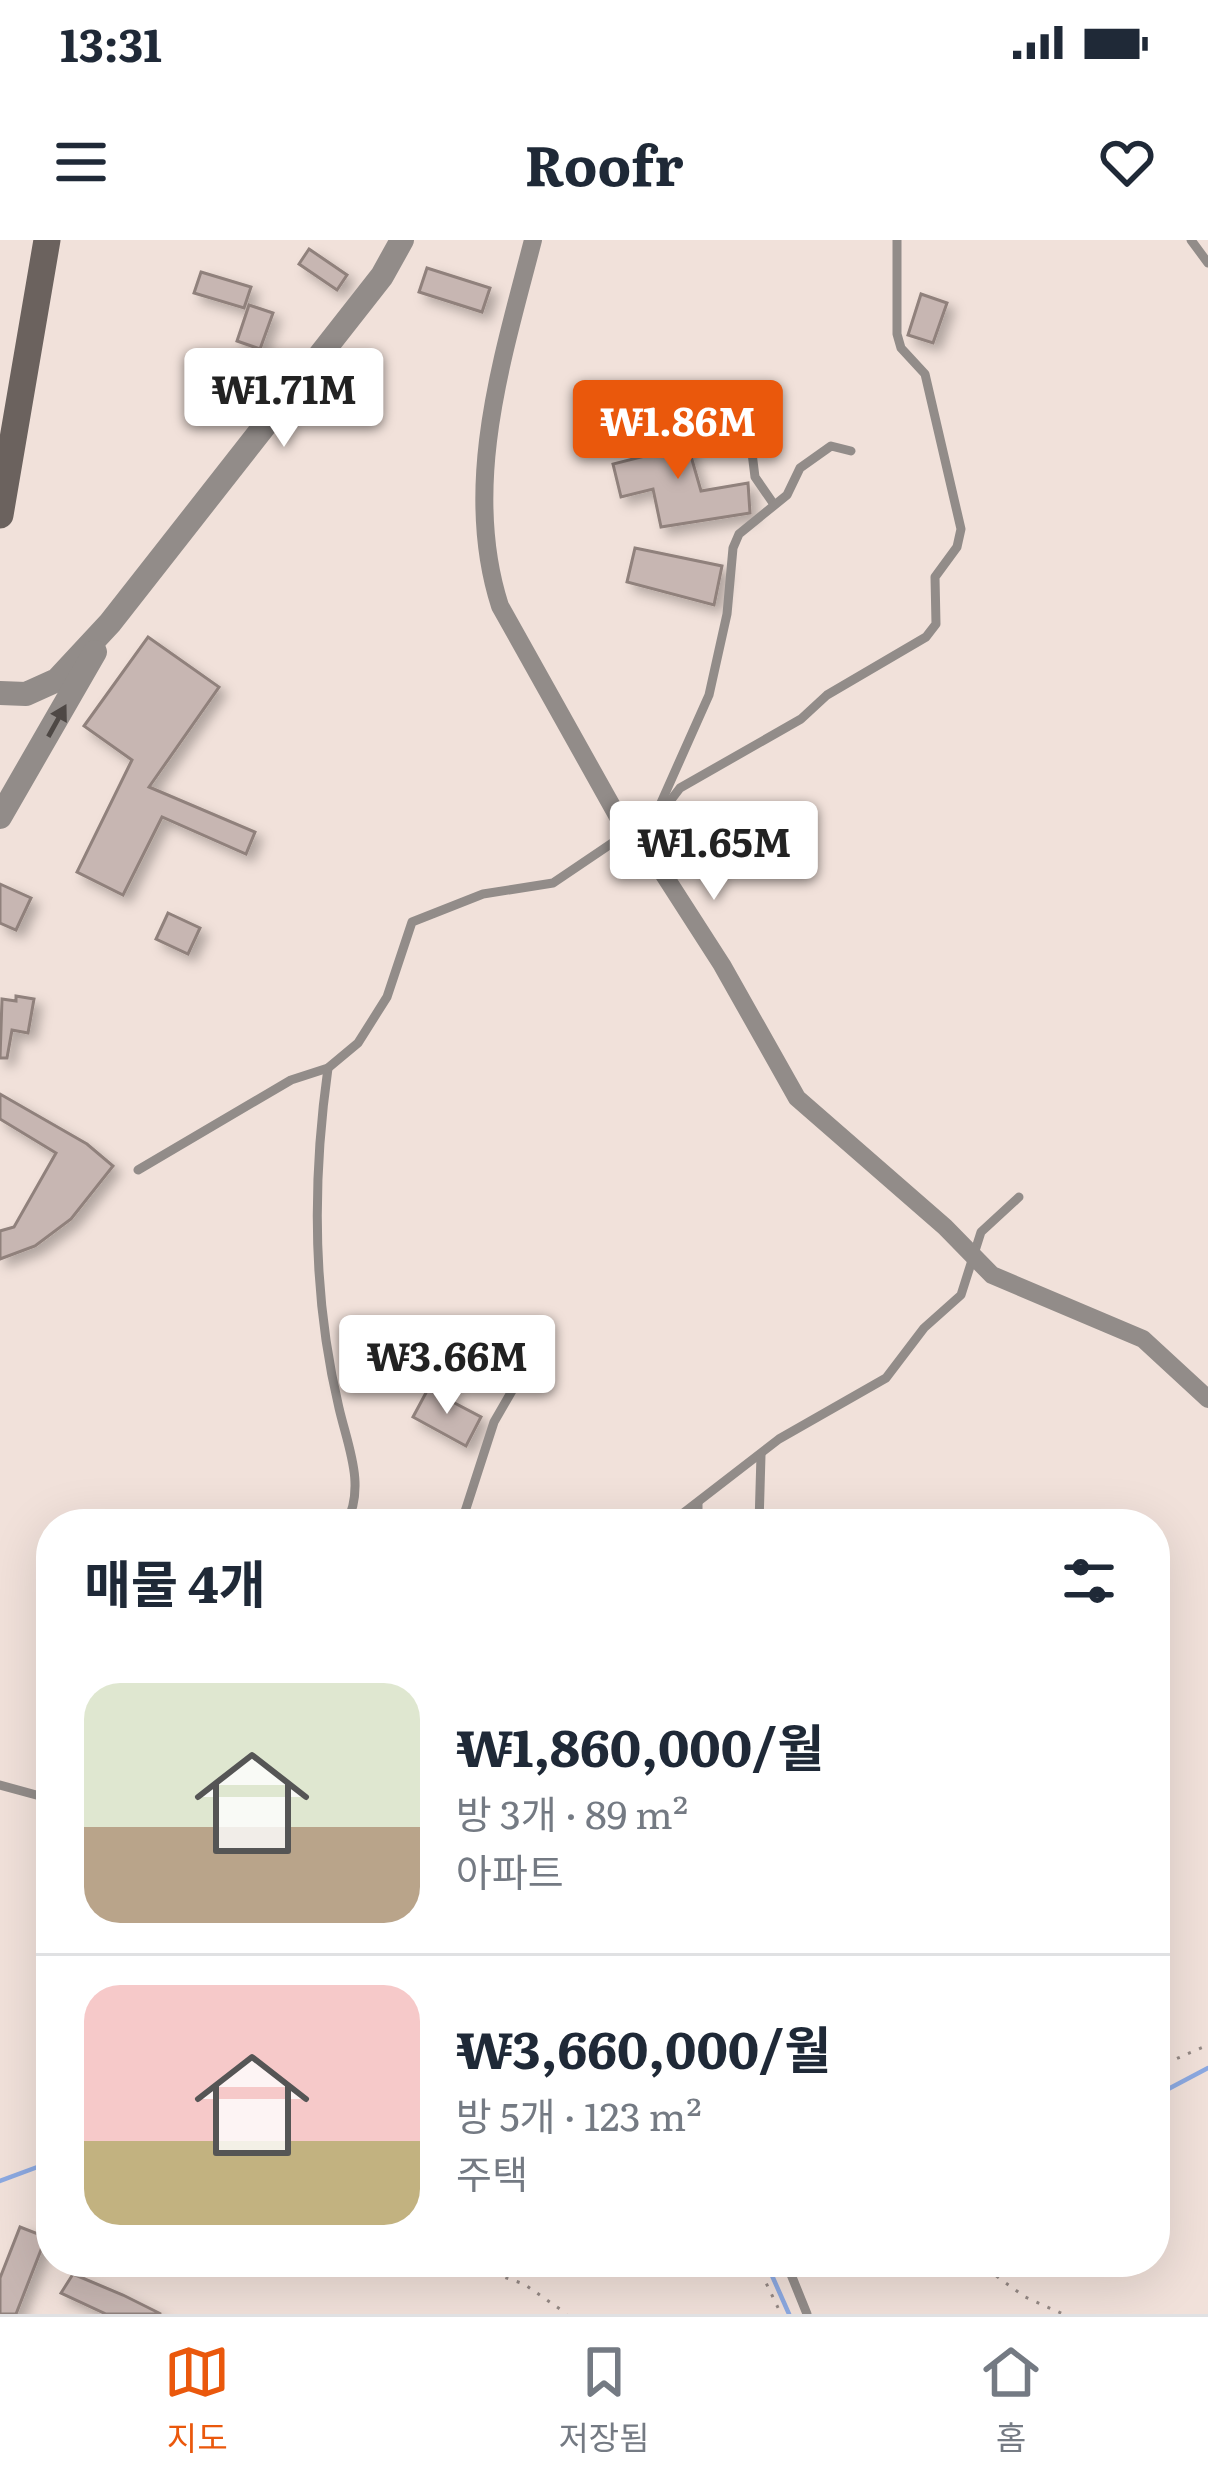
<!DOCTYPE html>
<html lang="ko">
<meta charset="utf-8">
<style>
body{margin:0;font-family:Literata,"Noto Sans KR",serif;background:#f6f6f7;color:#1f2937;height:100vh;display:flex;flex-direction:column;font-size:45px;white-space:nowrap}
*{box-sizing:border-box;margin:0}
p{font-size:39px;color:#747a83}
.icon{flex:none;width:66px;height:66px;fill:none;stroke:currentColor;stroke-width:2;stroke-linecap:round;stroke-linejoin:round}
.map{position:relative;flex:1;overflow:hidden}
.details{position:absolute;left:36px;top:1269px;width:1134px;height:768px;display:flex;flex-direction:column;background:#fff;border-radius:48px;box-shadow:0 12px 48px #0002}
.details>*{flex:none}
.price{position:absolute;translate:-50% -102px;padding:0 27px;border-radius:12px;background:#fff;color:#222;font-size:39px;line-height:78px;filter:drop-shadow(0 3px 6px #0008)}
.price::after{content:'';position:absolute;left:50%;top:72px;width:36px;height:27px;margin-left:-18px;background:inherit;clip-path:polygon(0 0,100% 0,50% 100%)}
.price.selected{background:#ea580c;color:#fff}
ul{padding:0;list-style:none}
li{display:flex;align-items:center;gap:36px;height:300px;padding:0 48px}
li+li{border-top:3px solid #e0e1e3}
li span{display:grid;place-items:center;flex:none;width:336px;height:240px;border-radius:36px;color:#555}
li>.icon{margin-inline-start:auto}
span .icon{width:144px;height:144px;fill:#fffc;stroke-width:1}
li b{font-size:51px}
h2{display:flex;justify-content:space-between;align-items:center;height:144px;padding:0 48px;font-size:51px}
.status{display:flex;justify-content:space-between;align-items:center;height:84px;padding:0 60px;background:#fff;direction:ltr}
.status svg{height:33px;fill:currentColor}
header{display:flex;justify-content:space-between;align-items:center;height:156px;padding:0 48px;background:#fff;font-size:54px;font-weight:700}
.tab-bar{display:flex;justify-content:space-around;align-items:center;height:168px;border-top:3px solid #e0e1e3;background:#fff;font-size:33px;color:#747a83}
.tab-bar a{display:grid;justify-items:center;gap:6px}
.tab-bar .selected{color:#ea580c}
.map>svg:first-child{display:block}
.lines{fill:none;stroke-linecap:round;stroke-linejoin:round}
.stream{stroke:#8ca9e1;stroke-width:4.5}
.building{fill:#c7b6b2;stroke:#90817c;stroke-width:3;filter:url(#shadow)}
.path{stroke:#948884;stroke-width:3;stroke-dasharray:3 9;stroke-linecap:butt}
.service{stroke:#928c89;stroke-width:9}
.minor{stroke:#928c89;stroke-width:18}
.tertiary{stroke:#928c89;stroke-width:24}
.secondary{stroke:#6b625e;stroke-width:27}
.oneway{fill:#4e4845}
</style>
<div class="status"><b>13:31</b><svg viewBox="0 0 49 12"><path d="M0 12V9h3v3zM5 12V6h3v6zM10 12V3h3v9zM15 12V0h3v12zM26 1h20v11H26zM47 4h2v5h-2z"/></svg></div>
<header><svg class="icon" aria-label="menu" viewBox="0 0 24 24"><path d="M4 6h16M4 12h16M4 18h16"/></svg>Roofr<svg class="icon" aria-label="heart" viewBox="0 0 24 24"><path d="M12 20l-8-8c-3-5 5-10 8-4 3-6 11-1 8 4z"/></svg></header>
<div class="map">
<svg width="1208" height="2074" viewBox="0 0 1208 2074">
<defs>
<filter id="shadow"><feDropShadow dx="7" dy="7" stdDeviation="6" flood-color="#0004"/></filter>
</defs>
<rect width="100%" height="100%" fill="#f1e1da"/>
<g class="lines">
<g class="stream">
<path d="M 1155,1856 L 1208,1828"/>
<path d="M 0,1941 L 51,1922"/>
<path d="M 766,2022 L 789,2074"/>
</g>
</g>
<g class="building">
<path d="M 309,9 L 347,35 L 337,50 L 299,24 Z"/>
<path d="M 427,28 L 490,48 L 482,72 L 419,52 Z"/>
<path d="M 201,32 L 251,47 L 244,68 L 194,53 Z"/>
<path d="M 921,54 L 947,63 L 933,103 L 908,95 Z"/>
<path d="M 249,65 L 273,73 L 260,109 L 237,101 Z"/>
<path d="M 680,178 L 701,251 L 748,243 L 750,273 L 661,287 L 653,249 L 621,257 L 613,224 L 657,213 L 650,187 Z"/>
<path d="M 635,308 L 722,326 L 714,365 L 627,342 Z"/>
<path d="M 148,397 L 219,447 L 149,547 L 255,592 L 246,614 L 162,577 L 123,655 L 77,632 L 132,520 L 84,486 Z"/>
<path d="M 0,644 L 31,658 L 16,690 L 0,683 Z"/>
<path d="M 168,673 L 200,688 L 188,714 L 156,699 Z"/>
<path d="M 16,756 L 34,759 L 28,793 L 12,790 L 7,818 L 0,818 L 2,759 L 16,761 Z"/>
<path d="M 0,854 L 87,904 L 113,926 L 71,979 L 35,1006 L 0,1019 L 0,991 L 14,987 L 56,913 L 0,879 Z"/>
<path d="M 428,1149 L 481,1177 L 466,1206 L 413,1177 Z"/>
<path d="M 20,1987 L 46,1997 L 16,2074 L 0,2074 L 0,2038 Z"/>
<path d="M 73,2034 L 123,2055 L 161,2074 L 106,2074 L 61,2053 Z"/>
</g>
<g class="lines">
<g class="path">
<path d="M 1155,1828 L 1208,1805"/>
<path d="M 460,2022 L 524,2044 L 567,2074"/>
<path d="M 756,2022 L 781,2074"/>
<path d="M 977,2022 L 1025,2057 L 1063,2074"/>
<path d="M 207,2028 L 235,2033 L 294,2022"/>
</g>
<g class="service">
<path d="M 1191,0 L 1208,23"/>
<path d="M 749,189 L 755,237 L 773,263"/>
<path d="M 660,565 L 709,455 L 727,374 L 733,308 L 739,294 L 787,255 L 800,228 L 831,206 L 851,211"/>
<path d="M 641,599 L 680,548 L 801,479 L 827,455 L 926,397 L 936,384 L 935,337 L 957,307 L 961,289 L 925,134 L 901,108 L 897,94 L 897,0"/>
<path d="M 328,828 C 312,942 312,1055 339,1168 C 348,1207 366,1246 346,1284"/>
<path d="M 138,930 L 291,840 L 328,828 L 358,803 L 387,757 L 412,682 L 483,654 L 553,643 L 627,593"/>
<path d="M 698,1263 L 698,1284"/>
<path d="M 461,1284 L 494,1182 L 520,1137"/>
<path d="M 669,1284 L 779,1199 L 886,1138 L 924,1088 L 961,1055 L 981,992 L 1019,957"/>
<path d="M 759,1284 L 761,1215"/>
<path d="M 0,1545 L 51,1559"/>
<path d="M 786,2022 L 807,2074"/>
</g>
<path class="minor" d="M 533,0 C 503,117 461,245 500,366 L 627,593 L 641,599 L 722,725 L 797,858 L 945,987 L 992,1035 L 1143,1099 L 1208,1159"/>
<g class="tertiary">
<path d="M 0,453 L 26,454 L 57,440 L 110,383 L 382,36 L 402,0"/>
<path d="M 0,577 L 95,412"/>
</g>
<path class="secondary" d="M 0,275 L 47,0"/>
</g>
<defs><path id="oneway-solid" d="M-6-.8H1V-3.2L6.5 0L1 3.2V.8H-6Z" transform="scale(3)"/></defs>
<use class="oneway" href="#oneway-solid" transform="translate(57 481) rotate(-61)"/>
</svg>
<b class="price" style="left:284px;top:210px">₩1.71M</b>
<b class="price selected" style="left:678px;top:242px">₩1.86M</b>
<b class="price" style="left:714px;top:663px">₩1.65M</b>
<b class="price" style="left:447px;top:1177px">₩3.66M</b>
<section class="details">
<h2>매물 4개<svg class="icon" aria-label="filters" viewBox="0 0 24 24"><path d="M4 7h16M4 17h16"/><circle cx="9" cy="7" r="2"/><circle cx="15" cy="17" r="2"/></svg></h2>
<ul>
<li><span style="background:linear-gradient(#dfe7d0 60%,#b9a48a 0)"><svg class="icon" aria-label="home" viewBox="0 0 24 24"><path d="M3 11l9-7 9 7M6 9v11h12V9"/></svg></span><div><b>₩1,860,000/월</b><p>방 3개 · 89 m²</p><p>아파트</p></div></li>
<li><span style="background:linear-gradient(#f6c9c9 65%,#c2b280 0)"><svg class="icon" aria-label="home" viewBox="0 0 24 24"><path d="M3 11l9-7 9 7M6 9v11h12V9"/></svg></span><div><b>₩3,660,000/월</b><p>방 5개 · 123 m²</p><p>주택</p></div></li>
</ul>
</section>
</div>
<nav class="tab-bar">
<a class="selected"><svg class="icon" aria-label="map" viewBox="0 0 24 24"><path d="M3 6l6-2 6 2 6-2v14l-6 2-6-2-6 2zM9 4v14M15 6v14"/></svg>지도</a>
<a><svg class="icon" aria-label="saved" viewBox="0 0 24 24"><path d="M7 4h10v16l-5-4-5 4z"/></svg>저장됨</a>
<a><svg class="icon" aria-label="home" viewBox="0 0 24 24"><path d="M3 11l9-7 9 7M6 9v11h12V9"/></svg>홈</a>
</nav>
